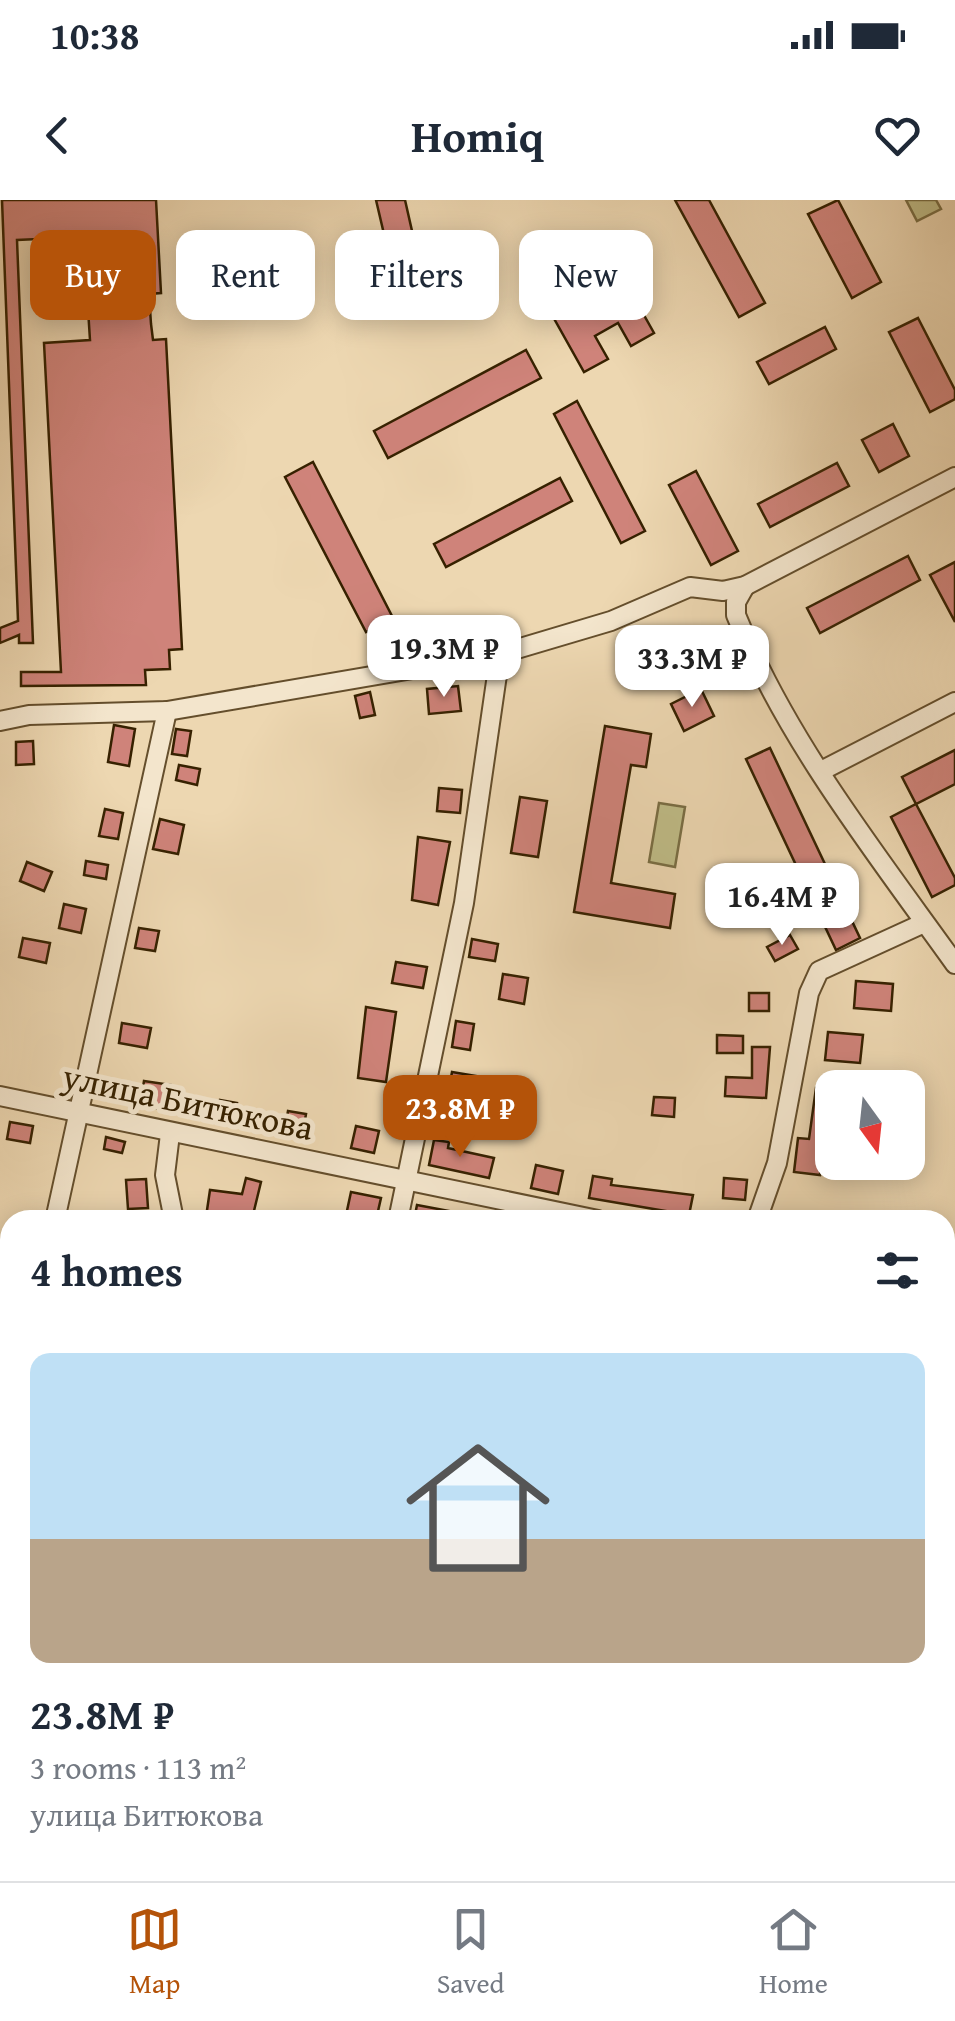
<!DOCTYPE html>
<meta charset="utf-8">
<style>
body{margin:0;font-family:"Gentium Book Plus",serif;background:#f2f2f3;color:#1f2937;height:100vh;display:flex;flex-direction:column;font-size:38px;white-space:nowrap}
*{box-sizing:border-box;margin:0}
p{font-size:32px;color:#747a83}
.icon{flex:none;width:55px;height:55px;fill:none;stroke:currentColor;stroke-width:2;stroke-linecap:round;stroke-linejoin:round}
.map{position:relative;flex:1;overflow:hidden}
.drawer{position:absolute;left:0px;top:1010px;width:955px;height:672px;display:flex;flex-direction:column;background:#fff;border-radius:30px 30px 0 0;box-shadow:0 5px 25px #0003}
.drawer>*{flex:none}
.hud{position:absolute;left:30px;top:30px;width:895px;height:90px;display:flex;gap:20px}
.needle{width:65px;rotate:165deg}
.controls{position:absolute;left:815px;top:870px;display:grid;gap:20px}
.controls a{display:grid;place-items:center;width:110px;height:110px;border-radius:20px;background:#fff;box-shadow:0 5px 25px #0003;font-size:50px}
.price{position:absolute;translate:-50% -85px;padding:0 22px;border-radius:20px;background:#fff;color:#222;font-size:32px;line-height:65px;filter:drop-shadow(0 2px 5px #0008)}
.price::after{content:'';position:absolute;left:50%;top:60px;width:30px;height:22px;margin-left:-15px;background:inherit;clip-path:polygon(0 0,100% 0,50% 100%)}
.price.current{background:#b45309;color:#fff}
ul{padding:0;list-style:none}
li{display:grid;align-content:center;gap:20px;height:530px;padding:0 30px}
li span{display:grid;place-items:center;height:310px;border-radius:20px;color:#555}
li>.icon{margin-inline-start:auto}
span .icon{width:180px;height:180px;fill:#fffc;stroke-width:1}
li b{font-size:42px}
h2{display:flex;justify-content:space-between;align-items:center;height:120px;padding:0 30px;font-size:42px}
.tag{padding:0 35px;border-radius:20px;background:#fff;box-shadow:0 5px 25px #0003;font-size:35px;line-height:90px}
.tag.current{background:#b45309;color:#fff}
.status{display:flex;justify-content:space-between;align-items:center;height:70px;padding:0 50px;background:#fff;direction:ltr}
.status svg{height:28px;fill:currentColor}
header{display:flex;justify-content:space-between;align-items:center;height:130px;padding:0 30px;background:#fff;font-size:45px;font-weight:800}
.menu{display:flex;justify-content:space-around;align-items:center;height:140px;border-top:2px solid #e0e1e3;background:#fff;font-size:28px;color:#747a83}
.menu a{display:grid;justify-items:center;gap:5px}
.menu .current{color:#b45309}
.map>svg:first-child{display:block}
.green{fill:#bfbc87;stroke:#7a6e44;stroke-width:2.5}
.building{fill:#cf837a;stroke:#362100;stroke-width:2.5}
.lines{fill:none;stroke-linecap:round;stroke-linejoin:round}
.minor-casing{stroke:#644e2c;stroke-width:22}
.minor{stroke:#f3e5cc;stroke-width:18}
.labels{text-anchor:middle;stroke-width:10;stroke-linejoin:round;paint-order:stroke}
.street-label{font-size:35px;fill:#362100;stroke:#f3e5cc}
</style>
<div class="status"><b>10:38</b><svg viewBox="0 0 49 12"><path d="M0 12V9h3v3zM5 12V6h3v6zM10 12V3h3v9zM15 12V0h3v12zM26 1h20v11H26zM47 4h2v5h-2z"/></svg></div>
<header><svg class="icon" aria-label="back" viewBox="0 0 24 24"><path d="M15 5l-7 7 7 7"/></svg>Homiq<svg class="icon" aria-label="heart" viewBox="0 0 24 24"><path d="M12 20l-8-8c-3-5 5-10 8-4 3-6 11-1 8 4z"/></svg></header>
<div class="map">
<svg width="955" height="1681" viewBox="0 0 955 1681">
<rect width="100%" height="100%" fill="#edd7b1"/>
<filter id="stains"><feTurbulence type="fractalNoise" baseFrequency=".002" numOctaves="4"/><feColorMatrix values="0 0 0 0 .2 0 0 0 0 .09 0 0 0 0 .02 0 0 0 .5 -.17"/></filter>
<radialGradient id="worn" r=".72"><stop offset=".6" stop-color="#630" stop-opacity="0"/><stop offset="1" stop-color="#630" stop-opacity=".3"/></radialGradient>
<g class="green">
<path d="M 906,0 L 936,0 L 941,9 L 917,21 Z"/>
<path d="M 659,603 L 685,607 L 675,667 L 649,662 Z"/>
<path d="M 0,1620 L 10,1622 L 10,1672 L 223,1672 L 260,1681 L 0,1681 Z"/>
</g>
<g class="building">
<path d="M 2,0 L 156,0 L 161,93 L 149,94 L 151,124 L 153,140 L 166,139 L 182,449 L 169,450 L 170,469 L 145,470 L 146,485 L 21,486 L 21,472 L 61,472 L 44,143 L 90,140 L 88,109 L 42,111 L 38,39 L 17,40 L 33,443 L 19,443 L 19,435 L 0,443 L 0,428 L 18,421 Z"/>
<path d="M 376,0 L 405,0 L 422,75 L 395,81 Z"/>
<path d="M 675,0 L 709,0 L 765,103 L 739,117 Z"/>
<path d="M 838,0 L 881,82 L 852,98 L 808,14 Z"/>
<path d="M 617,67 L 654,133 L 631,146 L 618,123 L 595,136 L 608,159 L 584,172 L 547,106 L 571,93 L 584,116 L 606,104 L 593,81 Z"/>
<path d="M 918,118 L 955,190 L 955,199 L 930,212 L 889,132 Z"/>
<path d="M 825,127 L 836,149 L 769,184 L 757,162 Z"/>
<path d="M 526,150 L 541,178 L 388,258 L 374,231 Z"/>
<path d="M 577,201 L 645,331 L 621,343 L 554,214 Z"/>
<path d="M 893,224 L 909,256 L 879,272 L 862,240 Z"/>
<path d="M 313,262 L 393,418 L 366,432 L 285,277 Z"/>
<path d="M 837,263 L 849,286 L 770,327 L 758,304 Z"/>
<path d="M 696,271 L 738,351 L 711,365 L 669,285 Z"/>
<path d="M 560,278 L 572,301 L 446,367 L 434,344 Z"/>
<path d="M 908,356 L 920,380 L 820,433 L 807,408 Z"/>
<path d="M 955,362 L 955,422 L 930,375 Z"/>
<path d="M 458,486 L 461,511 L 429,514 L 427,489 Z"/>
<path d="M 701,489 L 714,516 L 684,531 L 671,504 Z"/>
<path d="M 370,492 L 375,515 L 360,518 L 355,496 Z"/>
<path d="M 114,525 L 135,529 L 129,566 L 108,562 Z"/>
<path d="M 605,526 L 651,534 L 646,567 L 631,565 L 611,683 L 675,694 L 670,728 L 574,712 Z"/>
<path d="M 176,529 L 191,531 L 187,556 L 172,554 Z"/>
<path d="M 33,541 L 34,564 L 16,565 L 16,542 Z"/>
<path d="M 770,548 L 860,738 L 836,750 L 746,559 Z"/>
<path d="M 955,550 L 955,584 L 916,604 L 902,577 Z"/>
<path d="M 179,565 L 200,569 L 197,585 L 176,580 Z"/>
<path d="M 439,588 L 462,590 L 460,613 L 437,611 Z"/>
<path d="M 520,597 L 547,601 L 538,657 L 511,653 Z"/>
<path d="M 916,604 L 955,678 L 955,685 L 932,697 L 891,617 Z"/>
<path d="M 105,609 L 123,613 L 118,639 L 99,636 Z"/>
<path d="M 160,619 L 184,625 L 178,654 L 153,649 Z"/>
<path d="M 418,637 L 450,642 L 438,705 L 412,700 Z"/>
<path d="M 86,661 L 108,665 L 106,679 L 84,675 Z"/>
<path d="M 27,662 L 52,672 L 44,691 L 20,681 Z"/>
<path d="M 64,704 L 86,709 L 81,733 L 59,728 Z"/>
<path d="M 139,728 L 159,731 L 155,751 L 135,748 Z"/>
<path d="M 790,735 L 798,749 L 775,761 L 767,747 Z"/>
<path d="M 23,738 L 50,743 L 46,763 L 19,757 Z"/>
<path d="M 472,739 L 498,744 L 495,761 L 469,757 Z"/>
<path d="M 396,762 L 427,767 L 423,788 L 392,783 Z"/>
<path d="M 503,774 L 528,778 L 524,804 L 499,799 Z"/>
<path d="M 856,781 L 893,784 L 891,811 L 854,808 Z"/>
<rect x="749" y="793" width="20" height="18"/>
<path d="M 366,807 L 396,812 L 386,882 L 358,878 Z"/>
<path d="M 456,821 L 474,824 L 470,850 L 452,847 Z"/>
<path d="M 122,823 L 151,828 L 147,848 L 119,843 Z"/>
<path d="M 828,832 L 863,835 L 860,863 L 825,860 Z"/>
<path d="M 717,835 L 743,836 L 743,853 L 717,853 Z"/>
<path d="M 752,847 L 770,847 L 766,898 L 725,896 L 726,877 L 752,878 Z"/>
<path d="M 452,872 L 476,876 L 470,909 L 446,905 Z"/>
<path d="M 144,881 L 171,885 L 166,910 L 140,906 Z"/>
<path d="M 816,888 L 832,891 L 832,926 L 825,924 L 820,975 L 794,972 L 798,938 L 809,939 Z"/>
<path d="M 654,897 L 675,898 L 674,917 L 652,915 Z"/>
<path d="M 220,900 L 237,903 L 234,925 L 217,922 Z"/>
<path d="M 288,911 L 306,914 L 302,937 L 284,934 Z"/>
<path d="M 10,922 L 33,926 L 30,943 L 7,939 Z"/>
<path d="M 356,926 L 379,931 L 374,953 L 351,948 Z"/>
<path d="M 106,937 L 125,942 L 122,953 L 104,949 Z"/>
<path d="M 434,940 L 449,942 L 448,948 L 494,958 L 489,978 L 429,965 Z"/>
<path d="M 536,965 L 563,971 L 558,994 L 531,988 Z"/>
<path d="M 593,976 L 612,979 L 611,985 L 693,995 L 689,1015 L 589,998 Z"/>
<path d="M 246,978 L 261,982 L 252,1019 L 227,1013 L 226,1020 L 206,1017 L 210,990 L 242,994 Z"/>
<path d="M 724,978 L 747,980 L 745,1000 L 723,998 Z"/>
<path d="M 146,979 L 148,1008 L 128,1009 L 126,980 Z"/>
<path d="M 351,992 L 381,998 L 376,1020 L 345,1020 Z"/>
<path d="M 417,1005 L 465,1014 L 465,1020 L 414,1020 Z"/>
</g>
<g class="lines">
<g class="minor-casing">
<g id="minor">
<path d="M 745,386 L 736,402 L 736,415 C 786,540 877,655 955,764"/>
<path d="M 0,521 L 29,515 L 167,511 L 500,454 L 611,421 L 690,387 L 723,391 L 745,386 L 955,277"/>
<path d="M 821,571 L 955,502"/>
<path d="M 0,896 L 598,1020"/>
<path d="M 170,934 L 165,975 L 174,1020"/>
<path d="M 55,1020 L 167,511"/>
<path d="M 398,1020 L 464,703 L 500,454"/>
<path d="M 757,1020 L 777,963 L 809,793 L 819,771 L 924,723"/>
<path d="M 0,1279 L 10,1221"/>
<path d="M 0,1397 L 10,1405"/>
<path d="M 0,1417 L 0,1421"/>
</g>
</g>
<use href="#minor" class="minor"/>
</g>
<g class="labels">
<g class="street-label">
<text transform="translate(188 902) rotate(12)" y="12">улица Битюкова</text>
</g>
</g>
<rect width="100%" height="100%" filter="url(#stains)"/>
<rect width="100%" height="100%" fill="url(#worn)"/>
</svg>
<div class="controls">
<a><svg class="needle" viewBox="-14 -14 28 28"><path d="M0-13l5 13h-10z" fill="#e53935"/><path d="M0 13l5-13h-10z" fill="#747a83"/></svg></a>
</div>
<b class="price" style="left:444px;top:500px">19.3M ₽</b>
<b class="price" style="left:692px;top:510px">33.3M ₽</b>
<b class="price" style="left:782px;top:748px">16.4M ₽</b>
<b class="price current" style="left:460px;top:960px">23.8M ₽</b>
<div class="hud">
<a class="tag current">Buy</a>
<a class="tag">Rent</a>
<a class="tag">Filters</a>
<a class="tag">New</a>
</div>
<section class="drawer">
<h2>4 homes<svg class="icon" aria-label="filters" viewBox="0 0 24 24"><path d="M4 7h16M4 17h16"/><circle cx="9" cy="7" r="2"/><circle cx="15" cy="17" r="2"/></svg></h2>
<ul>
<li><span style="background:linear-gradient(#bfe0f5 60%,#b9a48a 0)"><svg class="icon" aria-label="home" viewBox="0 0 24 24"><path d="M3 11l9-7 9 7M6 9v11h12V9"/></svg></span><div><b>23.8M ₽</b><p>3 rooms · 113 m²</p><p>улица Битюкова</p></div></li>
</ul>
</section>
</div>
<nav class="menu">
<a class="current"><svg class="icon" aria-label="map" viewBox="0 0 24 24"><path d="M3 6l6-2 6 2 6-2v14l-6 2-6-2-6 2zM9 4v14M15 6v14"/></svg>Map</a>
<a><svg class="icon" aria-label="saved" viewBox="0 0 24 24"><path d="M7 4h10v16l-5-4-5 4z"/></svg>Saved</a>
<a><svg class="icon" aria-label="home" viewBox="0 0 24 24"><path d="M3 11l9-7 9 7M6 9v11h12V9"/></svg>Home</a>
</nav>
